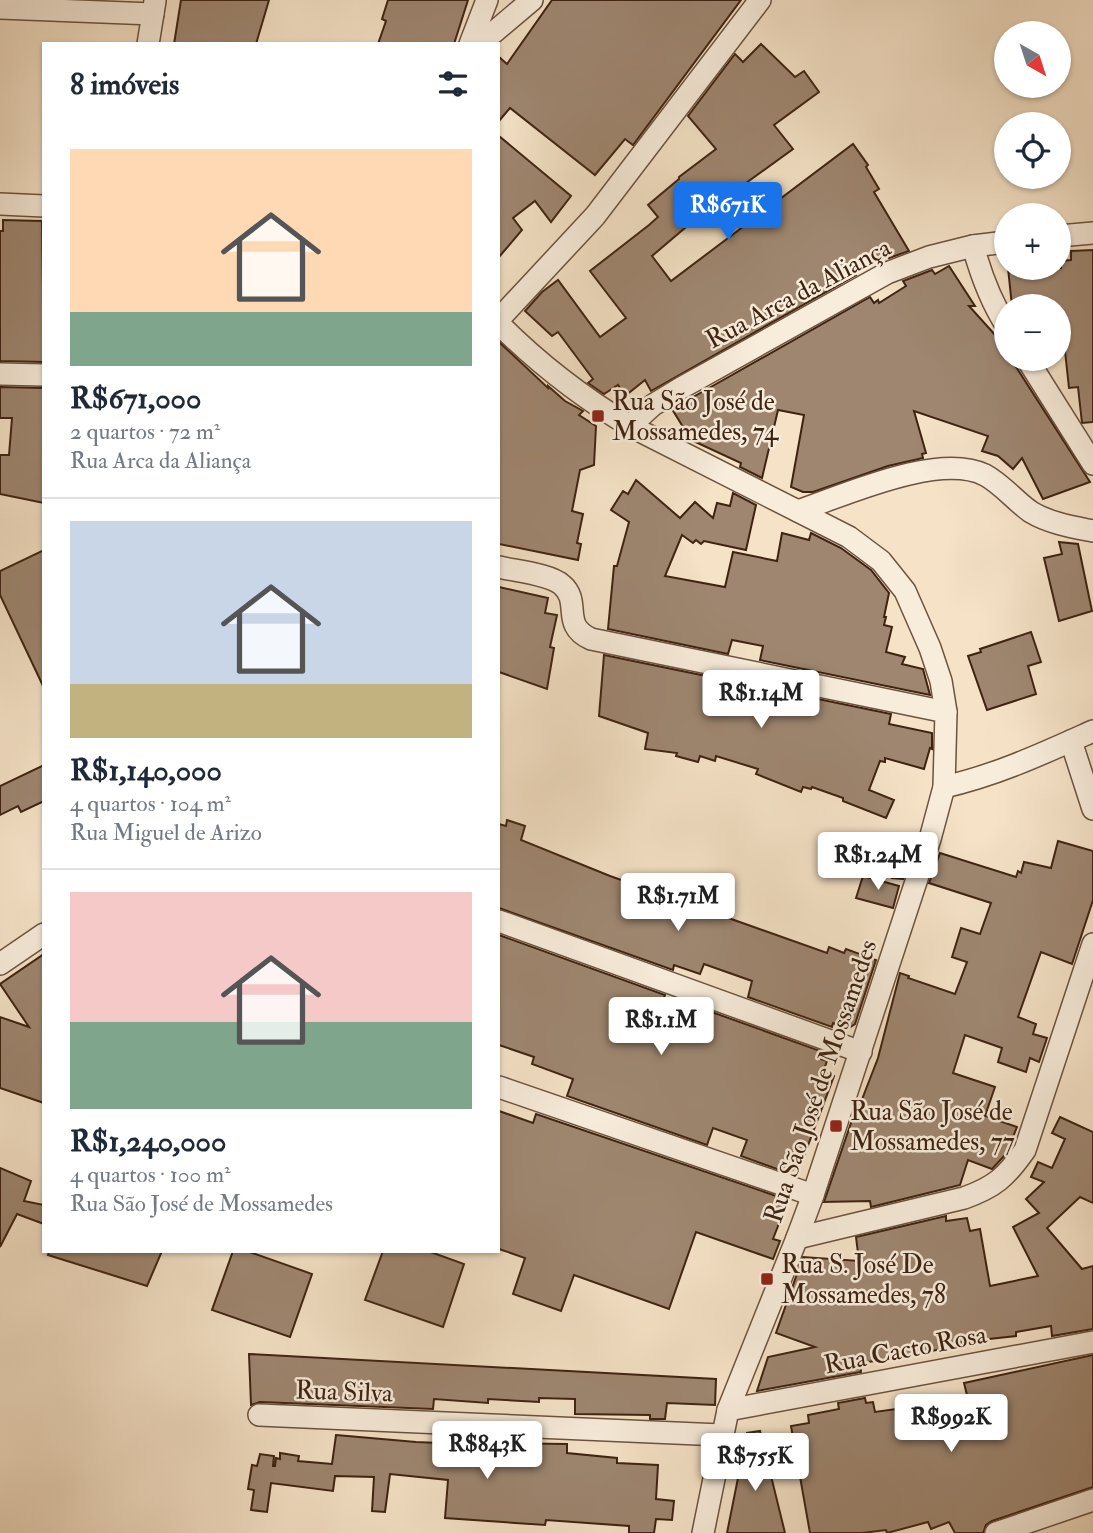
<!DOCTYPE html>
<html lang="pt">
<meta charset="utf-8">
<style>
body{margin:0;font-family:"IM FELL Double Pica",serif;background:#f6f6f7;color:#1f2937;height:100vh;display:flex;flex-direction:column;font-size:26px;white-space:nowrap}
*{box-sizing:border-box;margin:0}
p{font-size:23px;color:#747a83}
.icon{flex:none;width:38px;height:38px;fill:none;stroke:currentColor;stroke-width:2;stroke-linecap:round;stroke-linejoin:round}
.map{position:relative;flex:1;overflow:hidden}
.drawer{position:absolute;left:42px;top:42px;width:458px;height:1211px;display:flex;flex-direction:column;background:#fff;border-radius:0px;box-shadow:0 2px 5px #0004}
.drawer>*{flex:none}
.needle{width:46px;rotate:141deg}
.buttons{position:absolute;left:994px;top:21px;display:grid;gap:14px}
.buttons a{display:grid;place-items:center;width:77px;height:77px;border-radius:50%;background:#fff;box-shadow:0 2px 5px #0004;font-size:35px}
.price{position:absolute;translate:-50% -60px;padding:0 16px;border-radius:7px;background:#fff;color:#222;font-size:23px;line-height:46px;filter:drop-shadow(0 2px 4px #0008)}
.price::after{content:'';position:absolute;left:50%;top:42px;width:21px;height:16px;margin-left:-10px;background:inherit;clip-path:polygon(0 0,100% 0,50% 100%)}
.price.active{background:#1a73e8;color:#fff}
ul{padding:0;list-style:none}
li{display:grid;align-content:center;gap:14px;height:371px;padding:0 28px}
li+li{border-top:2px solid #e0e1e3}
li span{display:grid;place-items:center;height:217px;border-radius:0px;color:#555}
li>.icon{margin-inline-start:auto}
span .icon{width:126px;height:126px;fill:#fffc;stroke-width:1}
li b{font-size:30px}
h2{display:flex;justify-content:space-between;align-items:center;height:84px;padding:0 28px;font-size:30px}
.map>svg:first-child{display:block}
.building{fill:#9e8670;stroke:#3f2312;stroke-width:2}
.lines{fill:none;stroke-linecap:round;stroke-linejoin:round}
.minor-casing{stroke:#6c533f;stroke-width:24}
.minor{stroke:#f8ecdb;stroke-width:21}
.poi-dot{fill:#8f2418;stroke:#f8ecdb;stroke-width:2.5}
.labels{text-anchor:middle;stroke-width:5;stroke-linejoin:round;paint-order:stroke}
.street-label{font-size:26px;fill:#3f2312;stroke:#f8ecdb}
.poi-label{font-size:26px;fill:#3f2312;stroke:#f8ecdb;text-anchor:start}
</style>
<div class="map">
<svg width="1093" height="1533" viewBox="0 0 1093 1533">
<rect width="100%" height="100%" fill="#f5e2c7"/>
<filter id="stains"><feTurbulence type="fractalNoise" baseFrequency=".00286" numOctaves="4"/><feColorMatrix values="0 0 0 0 .2 0 0 0 0 .09 0 0 0 0 .02 0 0 0 .5 -.17"/></filter>
<radialGradient id="worn" r=".72"><stop offset=".6" stop-color="#630" stop-opacity="0"/><stop offset="1" stop-color="#630" stop-opacity=".3"/></radialGradient>
<g class="building">
<path d="M 181,0 L 269,0 L 256,44 L 174,44 Z"/>
<path d="M 388,0 L 468,0 L 454,44 L 378,44 L 386,21 L 382,19 Z"/>
<path d="M 552,0 L 741,0 L 633,145 L 625,139 L 595,175 L 510,108 L 499,121 L 499,57 L 507,64 Z"/>
<path d="M 761,44 L 795,77 L 804,71 L 819,92 L 774,125 L 793,149 L 692,222 L 652,256 L 671,281 L 853,144 L 868,165 L 866,167 L 879,189 L 874,192 L 909,251 L 889,258 L 886,254 L 855,274 L 856,275 L 651,391 L 645,380 L 625,396 L 618,385 L 604,394 L 588,383 L 593,379 L 558,332 L 552,336 L 525,311 L 542,292 L 558,280 L 600,337 L 626,318 L 590,271 L 649,225 L 658,217 L 648,205 L 679,179 L 679,177 L 716,149 L 688,116 L 735,54 L 743,62 Z"/>
<path d="M 499,136 L 571,196 L 551,222 L 535,201 L 513,218 L 522,230 L 499,257 Z"/>
<path d="M 3,220 L 42,221 L 44,362 L 0,361 L 0,231 L 3,231 Z"/>
<path d="M 1093,250 L 1093,422 L 1082,423 L 1078,387 L 1069,388 L 1064,342 L 1059,342 L 1059,306 L 1012,306 L 1008,268 L 1061,268 L 1061,261 L 1071,260 L 1071,251 Z"/>
<path d="M 949,266 L 975,306 L 969,306 L 1006,347 L 1006,359 L 1011,359 L 1090,482 L 1043,499 L 1022,458 L 1013,469 L 998,456 L 982,451 L 988,436 L 914,411 L 926,453 L 922,454 L 923,458 L 888,466 L 813,492 L 803,492 L 791,487 L 804,415 L 778,410 L 762,478 L 740,467 L 741,463 L 691,440 L 672,409 L 870,297 L 874,303 L 878,300 L 879,303 L 906,286 L 903,281 L 932,270 L 935,274 Z"/>
<path d="M 499,342 L 548,388 L 548,386 L 565,401 L 583,411 L 579,415 L 596,426 L 594,465 L 580,470 L 572,511 L 583,514 L 577,543 L 581,544 L 578,560 L 499,544 Z"/>
<path d="M 0,387 L 44,388 L 44,503 L 0,494 L 0,455 L 9,455 L 12,418 L 0,418 Z"/>
<path d="M 636,480 L 680,518 L 695,502 L 713,518 L 717,503 L 730,506 L 733,493 L 756,505 L 746,550 L 704,541 L 701,544 L 696,540 L 693,543 L 682,535 L 665,576 L 725,587 L 733,552 L 777,561 L 782,533 L 809,540 L 811,533 L 841,548 L 871,570 L 889,593 L 884,617 L 886,617 L 884,625 L 892,627 L 886,652 L 905,657 L 902,664 L 923,669 L 930,695 L 760,660 L 763,646 L 732,640 L 728,654 L 608,629 L 614,566 L 617,566 L 629,522 L 611,510 L 623,491 L 628,494 Z"/>
<path d="M 1059,542 L 1078,544 L 1092,611 L 1059,621 L 1044,558 L 1062,554 Z"/>
<path d="M 44,550 L 44,688 L 0,595 L 0,571 Z"/>
<path d="M 499,587 L 548,598 L 545,613 L 557,615 L 550,647 L 554,648 L 547,689 L 499,672 Z"/>
<path d="M 1031,632 L 1041,662 L 1028,666 L 1036,694 L 987,710 L 968,656 L 981,652 L 980,649 Z"/>
<path d="M 604,655 L 891,714 L 889,724 L 932,733 L 932,749 L 930,748 L 924,769 L 885,758 L 885,762 L 880,761 L 869,790 L 894,800 L 886,818 L 843,801 L 843,798 L 812,787 L 811,789 L 803,787 L 801,792 L 756,774 L 758,769 L 716,756 L 715,761 L 700,756 L 698,762 L 676,756 L 677,753 L 645,749 L 648,733 L 599,716 Z"/>
<path d="M 44,765 L 44,801 L 21,812 L 18,806 L 0,815 L 0,786 Z"/>
<path d="M 507,820 L 525,826 L 521,840 L 610,876 L 827,953 L 829,947 L 844,953 L 846,949 L 876,960 L 855,1024 L 849,1028 L 833,1023 L 832,1027 L 748,997 L 752,981 L 704,964 L 700,974 L 674,965 L 673,970 L 499,908 L 499,824 L 506,826 Z"/>
<path d="M 1058,841 L 1093,851 L 1093,900 L 1072,964 L 1041,952 L 1018,1017 L 1036,1024 L 1033,1034 L 1047,1038 L 1039,1062 L 1030,1058 L 1026,1072 L 998,1062 L 1002,1048 L 965,1035 L 953,1073 L 995,1087 L 985,1116 L 1017,1127 L 1006,1154 L 992,1169 L 968,1160 L 960,1185 L 944,1189 L 871,1207 L 870,1201 L 824,1202 L 852,1120 L 854,1120 L 878,1058 L 900,973 L 909,976 L 908,978 L 955,994 L 967,962 L 952,957 L 961,928 L 980,934 L 991,903 L 929,883 L 940,853 L 1016,877 L 1018,871 L 1021,873 L 1024,862 L 1051,868 Z"/>
<path d="M 901,849 L 912,852 L 903,879 L 892,878 Z"/>
<path d="M 863,876 L 899,886 L 893,908 L 856,898 Z"/>
<path d="M 499,935 L 665,995 L 663,1000 L 693,1011 L 695,1006 L 823,1052 L 821,1059 L 827,1061 L 823,1072 L 834,1076 L 801,1164 L 788,1173 L 741,1156 L 747,1140 L 713,1128 L 707,1145 L 567,1096 L 573,1079 L 532,1064 L 534,1057 L 499,1045 Z"/>
<path d="M 44,954 L 44,1103 L 0,1088 L 0,1017 L 29,1027 L 0,984 Z"/>
<path d="M 499,1111 L 533,1123 L 536,1114 L 788,1200 L 773,1239 L 780,1241 L 773,1259 L 696,1232 L 669,1309 L 574,1275 L 561,1311 L 513,1294 L 525,1258 L 499,1249 Z"/>
<path d="M 1060,1117 L 1093,1132 L 1093,1203 L 1080,1197 L 1047,1228 L 1082,1269 L 1093,1266 L 1093,1329 L 1052,1336 L 1051,1326 L 1016,1332 L 1016,1336 L 961,1342 L 962,1346 L 918,1353 L 919,1355 L 860,1363 L 861,1372 L 757,1391 L 768,1357 L 815,1347 L 776,1333 L 803,1257 L 859,1261 L 856,1237 L 946,1216 L 946,1221 L 967,1218 L 970,1231 L 980,1229 L 990,1286 L 1038,1276 L 1013,1227 L 1039,1213 L 1026,1199 L 1044,1182 L 1031,1177 L 1038,1162 L 1052,1168 L 1065,1139 L 1052,1133 Z"/>
<path d="M 0,1168 L 31,1181 L 24,1201 L 44,1205 L 44,1224 L 17,1214 L 0,1247 Z"/>
<path d="M 49,1251 L 162,1251 L 147,1286 L 48,1255 Z"/>
<path d="M 233,1251 L 247,1251 L 312,1274 L 290,1337 L 212,1310 Z"/>
<path d="M 383,1251 L 428,1251 L 464,1264 L 443,1327 L 365,1300 Z"/>
<path d="M 249,1354 L 716,1379 L 715,1405 L 667,1403 L 665,1419 L 650,1419 L 650,1415 L 575,1414 L 575,1399 L 539,1398 L 539,1402 L 488,1399 L 488,1403 L 434,1399 L 433,1409 L 260,1402 L 251,1405 Z"/>
<path d="M 1093,1355 L 1093,1487 L 992,1521 L 986,1525 L 983,1533 L 955,1533 L 949,1522 L 931,1529 L 928,1522 L 887,1533 L 886,1530 L 862,1533 L 810,1533 L 791,1426 L 809,1423 L 808,1415 L 839,1409 L 838,1403 L 865,1398 L 866,1403 L 873,1402 L 875,1412 L 918,1406 L 967,1395 L 964,1383 Z"/>
<path d="M 760,1431 L 785,1533 L 727,1533 L 747,1433 Z"/>
<path d="M 336,1435 L 416,1442 L 487,1445 L 487,1443 L 567,1444 L 567,1453 L 617,1458 L 617,1463 L 658,1465 L 656,1499 L 674,1501 L 672,1520 L 656,1519 L 654,1533 L 629,1533 L 629,1526 L 546,1520 L 545,1525 L 445,1518 L 448,1480 L 390,1474 L 385,1512 L 372,1511 L 374,1477 L 335,1476 L 333,1491 L 271,1483 L 267,1512 L 251,1510 L 254,1490 L 248,1489 L 252,1465 L 257,1466 L 260,1454 L 274,1456 L 273,1466 L 275,1466 L 276,1458 L 280,1459 L 280,1453 L 299,1456 L 298,1461 L 332,1464 Z"/>
</g>
<g class="lines">
<g class="minor-casing">
<g id="minor">
<path d="M 0,8 L 153,14"/>
<path d="M 148,44 L 155,1"/>
<path d="M 470,44 L 487,0"/>
<path d="M 480,44 L 532,0"/>
<path d="M 0,204 L 44,206"/>
<path d="M 1059,236 L 1093,233"/>
<path d="M 973,246 C 981,275 990,300 1006,325"/>
<path d="M 499,319 L 595,216 L 760,0"/>
<path d="M 499,324 C 540,365 580,396 630,426 L 849,537 L 881,561 L 905,591 L 930,648 L 941,681 L 946,712 L 944,787 L 930,839 L 813,1195 L 797,1238 L 728,1410 L 703,1533"/>
<path d="M 1027,359 L 1093,464"/>
<path d="M 0,374 L 44,375"/>
<path d="M 630,426 L 653,405 L 681,388 L 887,273 L 929,257 L 973,246 L 1006,242"/>
<path d="M 798,511 C 845,495 939,452 985,475 C 1002,484 1015,501 1031,512 C 1049,523 1073,527 1093,531"/>
<path d="M 499,567 C 515,571 550,574 562,585 C 582,602 560,625 591,639 L 946,712"/>
<path d="M 1071,741 L 1093,809"/>
<path d="M 944,787 C 997,775 1044,753 1093,731"/>
<path d="M 499,921 L 861,1052"/>
<path d="M 0,964 L 44,934"/>
<path d="M 499,1087 L 813,1195"/>
<path d="M 797,1238 L 964,1198 C 995,1187 1006,1177 1025,1150 L 1093,944"/>
<path d="M 728,1410 L 1093,1342"/>
<path d="M 259,1415 L 721,1435"/>
<path d="M 996,1533 L 1093,1500"/>
</g>
</g>
<use href="#minor" class="minor"/>
</g>
<g class="poi-dot">
<rect x="591" y="409" width="14" height="14" rx="3.5"/>
<rect x="829" y="1119" width="14" height="14" rx="3.5"/>
<rect x="760" y="1272" width="14" height="14" rx="3.5"/>
</g>
<g class="labels">
<g class="street-label">
<text transform="translate(798 293) rotate(-28)" y="9">Rua Arca da Aliança</text>
<text transform="translate(820 1081) rotate(-71)" y="9">Rua São José de Mossamedes</text>
<text transform="translate(905 1349) rotate(-11)" y="9">Rua Cacto Rosa</text>
<text transform="translate(344 1391) rotate(2)" y="9">Rua Silva</text>
</g>
<g class="poi-label">
<text x="612" y="410">Rua São José de<tspan x="612" dy="30">Mossamedes, 74</tspan></text>
<text x="850" y="1120">Rua São José de<tspan x="850" dy="30">Mossamedes, 77</tspan></text>
<text x="781" y="1273">Rua S. José De<tspan x="781" dy="30">Mossamedes, 78</tspan></text>
</g>
</g>
<rect width="100%" height="100%" filter="url(#stains)"/>
<rect width="100%" height="100%" fill="url(#worn)"/>
</svg>
<div class="buttons">
<a><svg class="needle" viewBox="-14 -14 28 28"><path d="M0-13l5 13h-10z" fill="#e53935"/><path d="M0 13l5-13h-10z" fill="#747a83"/></svg></a>
<a><svg class="icon" aria-label="locate" viewBox="0 0 24 24"><circle cx="12" cy="12" r="6"/><path d="M12 2v4M12 18v4M2 12h4M18 12h4"/></svg></a>
<a>+</a>
<a>−</a>
</div>
<b class="price active" style="left:728px;top:242px">R$671K</b>
<b class="price" style="left:761px;top:730px">R$1.14M</b>
<b class="price" style="left:878px;top:892px">R$1.24M</b>
<b class="price" style="left:678px;top:933px">R$1.71M</b>
<b class="price" style="left:661px;top:1057px">R$1.1M</b>
<b class="price" style="left:951px;top:1454px">R$992K</b>
<b class="price" style="left:487px;top:1481px">R$843K</b>
<b class="price" style="left:755px;top:1493px">R$755K</b>
<section class="drawer">
<h2>8 imóveis<svg class="icon" aria-label="filters" viewBox="0 0 24 24"><path d="M4 7h16M4 17h16"/><circle cx="9" cy="7" r="2"/><circle cx="15" cy="17" r="2"/></svg></h2>
<ul>
<li><span style="background:linear-gradient(#ffd9b3 75%,#7fa58c 0)"><svg class="icon" aria-label="home" viewBox="0 0 24 24"><path d="M3 11l9-7 9 7M6 9v11h12V9"/></svg></span><div><b>R$671,000</b><p>2 quartos · 72 m²</p><p>Rua Arca da Aliança</p></div></li>
<li><span style="background:linear-gradient(#c9d6e8 75%,#c2b280 0)"><svg class="icon" aria-label="home" viewBox="0 0 24 24"><path d="M3 11l9-7 9 7M6 9v11h12V9"/></svg></span><div><b>R$1,140,000</b><p>4 quartos · 104 m²</p><p>Rua Miguel de Arizo</p></div></li>
<li><span style="background:linear-gradient(#f6c9c9 60%,#7fa58c 0)"><svg class="icon" aria-label="home" viewBox="0 0 24 24"><path d="M3 11l9-7 9 7M6 9v11h12V9"/></svg></span><div><b>R$1,240,000</b><p>4 quartos · 100 m²</p><p>Rua São José de Mossamedes</p></div></li>
</ul>
</section>
</div>
